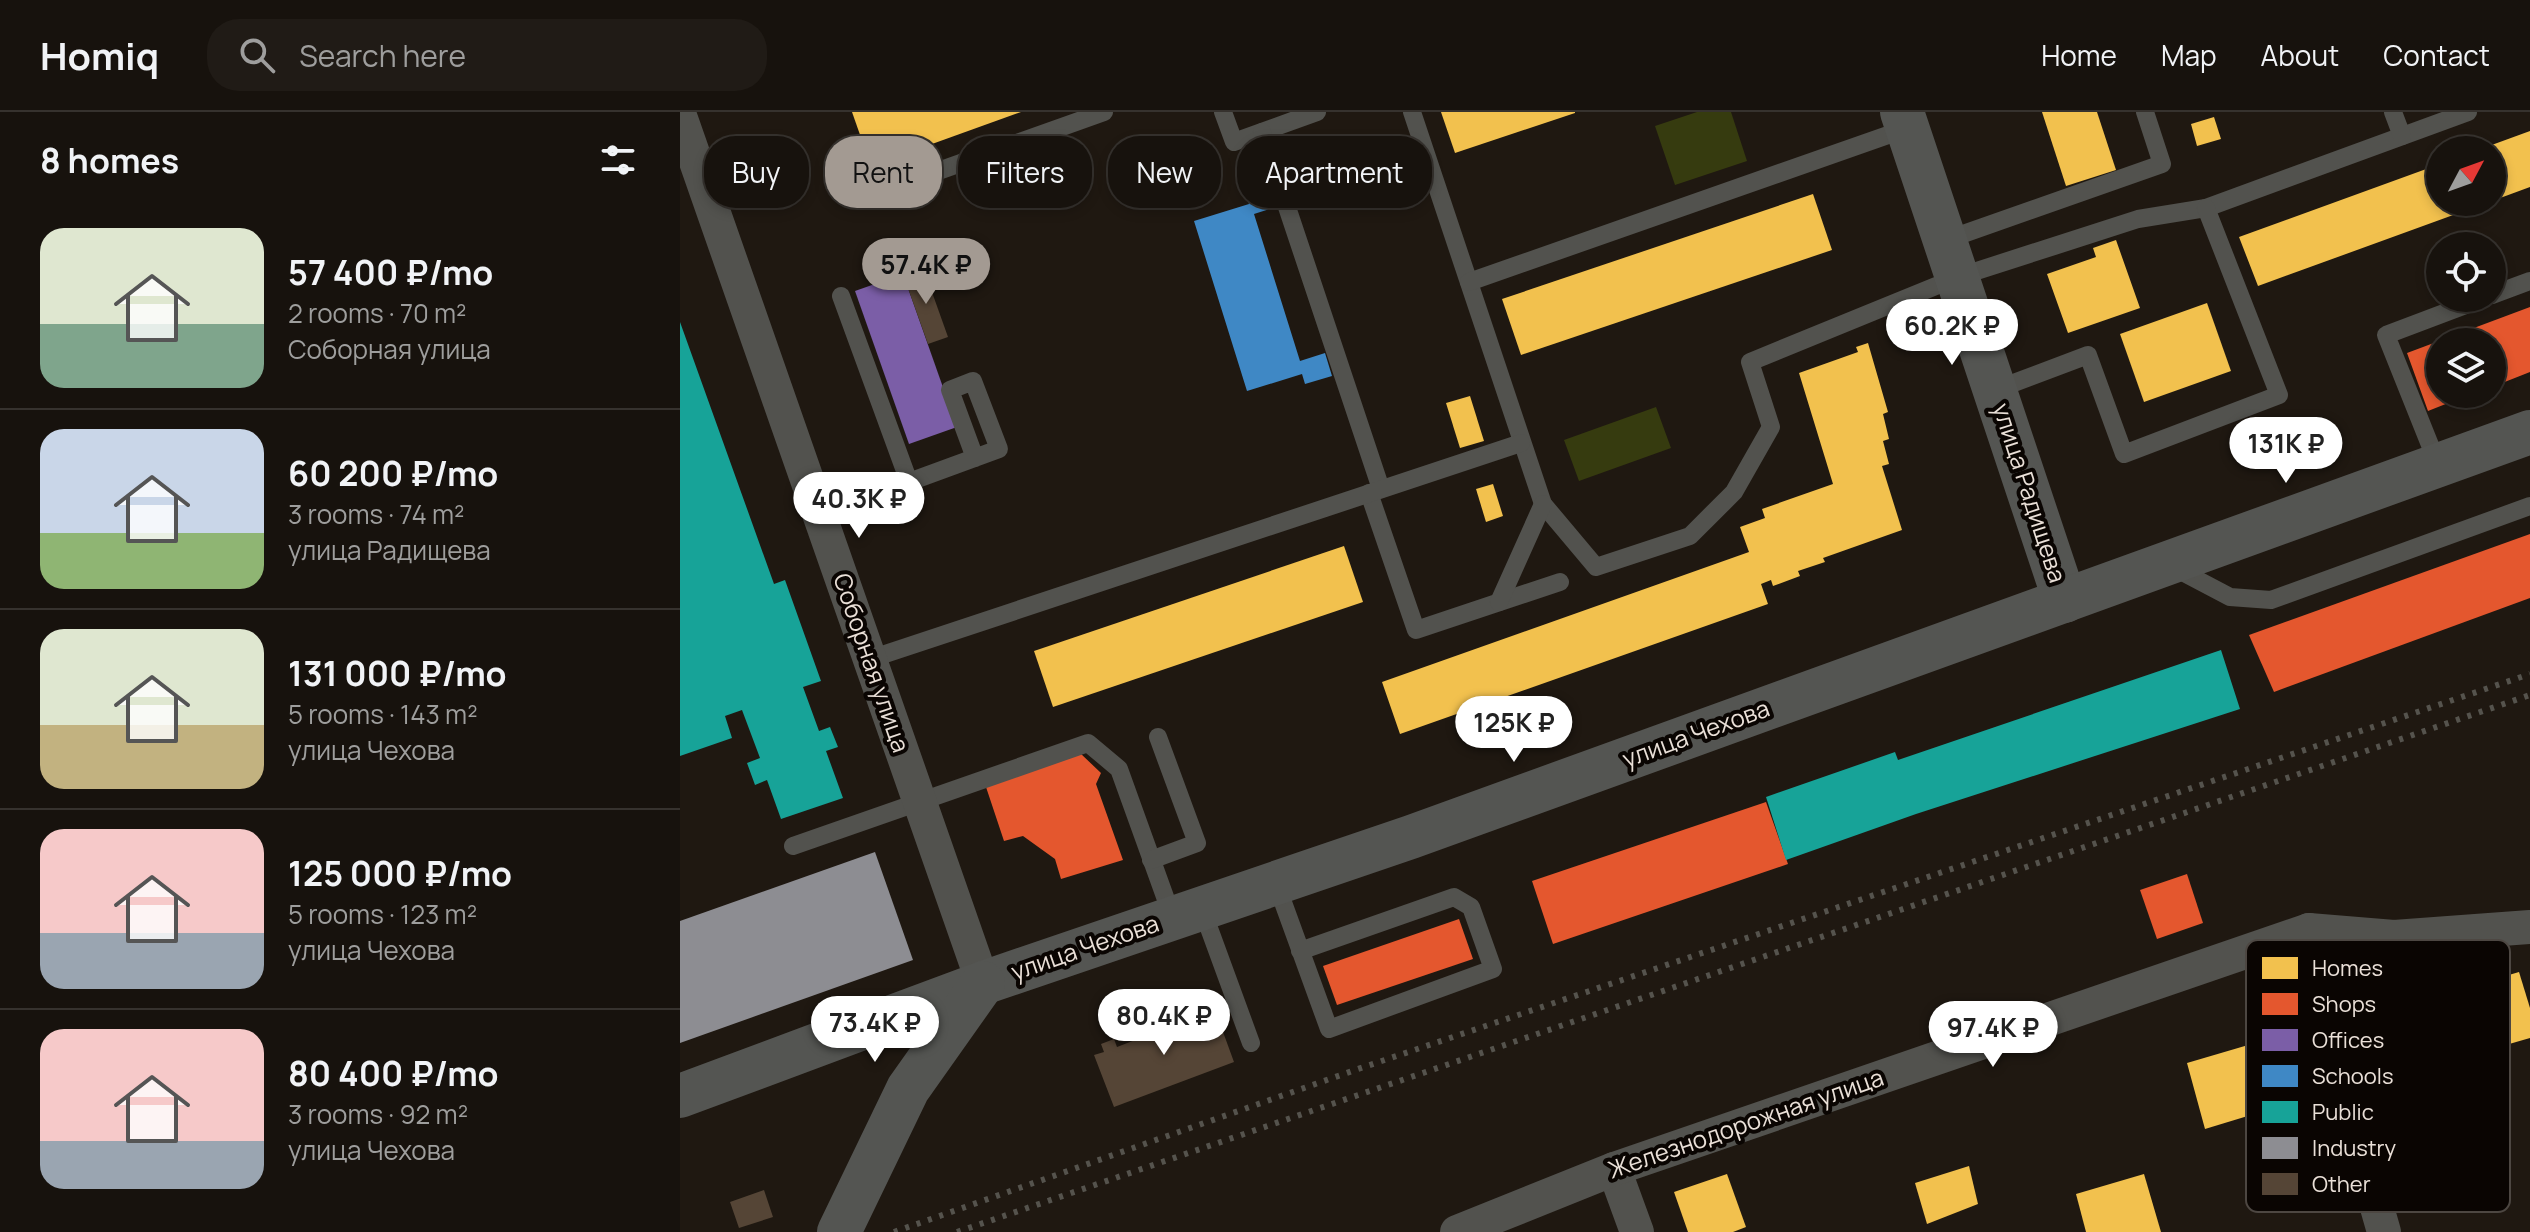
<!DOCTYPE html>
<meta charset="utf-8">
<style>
body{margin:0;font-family:Manrope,sans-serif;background:#201b16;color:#f1f3f6;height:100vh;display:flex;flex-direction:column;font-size:30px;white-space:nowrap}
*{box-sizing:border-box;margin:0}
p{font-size:26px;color:#9e9e9d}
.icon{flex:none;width:44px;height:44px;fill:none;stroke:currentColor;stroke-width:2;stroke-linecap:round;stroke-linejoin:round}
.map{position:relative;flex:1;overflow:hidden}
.side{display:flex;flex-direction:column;background:#17120d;width:680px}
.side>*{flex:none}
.top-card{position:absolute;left:24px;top:24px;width:760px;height:72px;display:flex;gap:16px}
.needle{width:52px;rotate:49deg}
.fabs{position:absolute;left:1746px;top:24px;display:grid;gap:16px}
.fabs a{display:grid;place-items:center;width:80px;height:80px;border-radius:50%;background:#17120d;box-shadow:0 4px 12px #0003,0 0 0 2px #36322e;font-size:40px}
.price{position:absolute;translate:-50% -68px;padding:0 18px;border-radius:28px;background:#fff;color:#222;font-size:26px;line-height:52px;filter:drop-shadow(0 2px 4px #0008)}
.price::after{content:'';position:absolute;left:50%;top:48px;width:24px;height:18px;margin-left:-12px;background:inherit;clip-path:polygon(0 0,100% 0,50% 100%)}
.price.current{background:#a39a92;color:#111}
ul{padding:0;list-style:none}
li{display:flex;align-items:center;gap:24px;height:200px;padding:0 40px}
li+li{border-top:2px solid #36322e}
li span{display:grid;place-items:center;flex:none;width:224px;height:160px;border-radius:24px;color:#555}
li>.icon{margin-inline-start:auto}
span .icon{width:96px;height:96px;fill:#fffc;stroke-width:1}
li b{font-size:34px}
h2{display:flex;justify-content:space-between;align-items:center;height:96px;padding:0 40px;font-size:34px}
.tag{padding:0 28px;border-radius:32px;background:#17120d;box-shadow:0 4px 12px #0003,0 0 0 2px #36322e;font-size:28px;line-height:72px}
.tag.current{background:#a39a92;color:#111}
header{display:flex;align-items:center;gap:48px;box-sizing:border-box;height:112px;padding:0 40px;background:#17120d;border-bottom:2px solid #36322e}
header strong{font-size:38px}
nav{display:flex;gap:44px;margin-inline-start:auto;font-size:28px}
.search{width:560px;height:72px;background:#201b16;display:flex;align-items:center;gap:20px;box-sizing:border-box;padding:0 28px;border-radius:32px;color:#9e9e9d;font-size:30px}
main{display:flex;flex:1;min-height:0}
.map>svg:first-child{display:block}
.green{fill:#363b0f}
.homes{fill:#f2c14e}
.shops{fill:#e4572e}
.offices{fill:#7b5ea7}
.schools{fill:#3f88c5}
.public{fill:#17a398}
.industry{fill:#8d8d92}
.building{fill:#554536}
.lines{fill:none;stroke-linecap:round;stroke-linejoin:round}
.lane{stroke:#52524e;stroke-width:18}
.street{stroke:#52524e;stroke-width:34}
.secondary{stroke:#545552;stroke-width:44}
.rail{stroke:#55534d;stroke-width:6;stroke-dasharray:4 8;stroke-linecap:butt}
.labels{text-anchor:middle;stroke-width:8;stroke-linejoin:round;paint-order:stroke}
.street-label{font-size:24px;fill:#eae0d8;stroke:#0a0502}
.key{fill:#0a0502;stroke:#4d4742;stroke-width:2}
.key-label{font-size:22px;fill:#eae0d8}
</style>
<header>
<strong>Homiq</strong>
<div class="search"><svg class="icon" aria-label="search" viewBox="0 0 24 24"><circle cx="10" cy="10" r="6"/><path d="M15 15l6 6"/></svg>Search here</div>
<nav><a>Home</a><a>Map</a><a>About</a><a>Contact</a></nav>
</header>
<main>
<section class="side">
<h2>8 homes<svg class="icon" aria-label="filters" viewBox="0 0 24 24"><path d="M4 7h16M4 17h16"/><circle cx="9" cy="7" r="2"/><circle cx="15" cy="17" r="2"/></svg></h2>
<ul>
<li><span style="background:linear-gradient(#dfe7d0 60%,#7fa58c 0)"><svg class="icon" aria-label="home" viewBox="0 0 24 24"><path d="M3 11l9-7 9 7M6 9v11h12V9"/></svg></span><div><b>57 400 ₽/mo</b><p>2 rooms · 70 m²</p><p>Соборная улица</p></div></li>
<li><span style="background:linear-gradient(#c9d6e8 65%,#8fb573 0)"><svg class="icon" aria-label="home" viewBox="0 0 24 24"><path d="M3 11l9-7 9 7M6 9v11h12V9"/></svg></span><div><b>60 200 ₽/mo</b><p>3 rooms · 74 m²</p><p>улица Радищева</p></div></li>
<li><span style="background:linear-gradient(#dfe7d0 60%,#c2b280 0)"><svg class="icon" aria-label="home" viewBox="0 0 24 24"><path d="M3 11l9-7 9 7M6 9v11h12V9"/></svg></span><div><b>131 000 ₽/mo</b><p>5 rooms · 143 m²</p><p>улица Чехова</p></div></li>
<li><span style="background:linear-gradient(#f6c9c9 65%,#9aa5b1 0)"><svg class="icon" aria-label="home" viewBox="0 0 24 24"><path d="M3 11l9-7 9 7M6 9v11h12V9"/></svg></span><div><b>125 000 ₽/mo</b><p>5 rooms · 123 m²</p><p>улица Чехова</p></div></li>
<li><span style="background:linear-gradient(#f6c9c9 70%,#9aa5b1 0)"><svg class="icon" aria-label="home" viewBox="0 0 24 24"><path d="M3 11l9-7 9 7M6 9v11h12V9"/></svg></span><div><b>80 400 ₽/mo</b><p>3 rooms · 92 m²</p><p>улица Чехова</p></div></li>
</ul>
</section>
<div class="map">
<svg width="1850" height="1120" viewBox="0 0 1850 1120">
<rect width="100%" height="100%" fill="#1f1811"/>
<g class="green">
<path d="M 1017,0 L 1051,0 L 1067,49 L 995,73 L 975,14 Z"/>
<path d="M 976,295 L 991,336 L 899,369 L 884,328 Z"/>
</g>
<g class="homes">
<path d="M 172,0 L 341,0 L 191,54 Z"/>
<path d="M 761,0 L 895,0 L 895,1 L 775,41 Z"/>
<path d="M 1362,0 L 1417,0 L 1436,58 L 1386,74 Z"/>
<path d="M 1534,5 L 1541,27 L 1517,34 L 1511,12 Z"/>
<path d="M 1850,19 L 1850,75 L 1812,89 L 1812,38 L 1798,38 Z"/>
<path d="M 1760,52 L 1760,90 L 1809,90 L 1578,174 L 1559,125 Z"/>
<path d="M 1133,82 L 1152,138 L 841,243 L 822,187 Z"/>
<path d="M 1436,128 L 1460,196 L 1388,221 L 1367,162 L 1416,145 L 1413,136 Z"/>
<path d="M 1527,191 L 1551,259 L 1464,290 L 1440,222 Z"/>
<path d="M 1188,231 L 1208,300 L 1203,302 L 1209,327 L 1203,329 L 1209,352 L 1202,354 L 1222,418 L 1143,446 L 1145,450 L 1118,459 L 1120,464 L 1093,474 L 1091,468 L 1081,472 L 1088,492 L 720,622 L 702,570 L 1069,440 L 1060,415 L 1085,406 L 1082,397 L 1153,372 L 1119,261 L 1178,240 L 1176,235 Z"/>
<path d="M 790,284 L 804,329 L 780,336 L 766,291 Z"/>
<path d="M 813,372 L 823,404 L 806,410 L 796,377 Z"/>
<path d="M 664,434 L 683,490 L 373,595 L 354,539 Z"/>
<path d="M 1839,860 L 1850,896 L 1850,926 L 1798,941 L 1778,878 Z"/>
<path d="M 1575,931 L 1594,996 L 1525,1017 L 1507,951 Z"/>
<path d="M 1289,1054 L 1298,1092 L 1247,1112 L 1235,1071 Z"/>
<path d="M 1047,1062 L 1066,1115 L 1053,1120 L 1008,1120 L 994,1080 Z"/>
<path d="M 1464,1062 L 1481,1120 L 1406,1120 L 1396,1082 Z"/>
</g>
<g class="shops">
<path d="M 1850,195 L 1850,260 L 1812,275 L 1812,230 L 1760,230 L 1760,282 L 1791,282 L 1748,299 L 1727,241 Z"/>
<path d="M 1850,422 L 1850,486 L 1594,580 L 1569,523 Z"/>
<path d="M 400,641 L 421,661 L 416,672 L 443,748 L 381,767 L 375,747 L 343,724 L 324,729 L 305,672 Z"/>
<path d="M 1086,690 L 1108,752 L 873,832 L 852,769 Z"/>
<path d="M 1507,762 L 1523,811 L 1477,827 L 1460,778 Z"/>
<path d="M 779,807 L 793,847 L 657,893 L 643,854 Z"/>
</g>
<path class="offices" d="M 223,162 L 277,315 L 229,332 L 175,179 Z"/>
<path class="schools" d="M 591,70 L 599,94 L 574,102 L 620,249 L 645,241 L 652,264 L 625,272 L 622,262 L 567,279 L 514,109 L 569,92 L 565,79 Z"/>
<g class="public">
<path d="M 0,210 L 94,472 L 105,468 L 141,569 L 123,575 L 139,619 L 150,615 L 158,635 L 146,639 L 163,686 L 101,707 L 87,668 L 75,673 L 67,651 L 80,646 L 62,598 L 45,604 L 52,626 L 0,644 Z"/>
<path d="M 1541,538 L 1560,597 L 1236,702 L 1106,748 L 1086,685 L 1215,640 L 1218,648 Z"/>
</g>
<path class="industry" d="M 195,740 L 233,848 L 0,931 L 0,809 Z"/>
<g class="building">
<path d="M 243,155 L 268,225 L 248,232 L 223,162 Z"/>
<path d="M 524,891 L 528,900 L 535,898 L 554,950 L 434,995 L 414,943 L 424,940 L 421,932 L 434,927 L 437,935 L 512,906 L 508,897 Z"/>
<path d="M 84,1078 L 93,1105 L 59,1116 L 50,1090 Z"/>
</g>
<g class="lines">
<g class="lane">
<path d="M 543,0 L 554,30 L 637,0"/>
<path d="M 732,0 L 863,392 L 916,455 L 1010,424 L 1054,380 L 1091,315 L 1070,250 L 1278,165 L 1458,107 L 1526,96 L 1788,0"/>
<path d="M 1713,0 L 1722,24"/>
<path d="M 582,20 L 701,377"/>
<path d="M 181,56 L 191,83 L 424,0"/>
<path d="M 1266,128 L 1482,52 L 1465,0"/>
<path d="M 789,170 L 1228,16"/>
<path d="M 1812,183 L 1850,169"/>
<path d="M 1315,278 L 1408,243 L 1444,342 L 1599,283 L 1526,96"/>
<path d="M 1758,353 L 1706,223 L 1804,186"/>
<path d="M 229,370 L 319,337 L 293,269 L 270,278 L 295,346"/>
<path d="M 689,381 L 736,518 L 880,470"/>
<path d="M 139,403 L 229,370 L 161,184"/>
<path d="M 1493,455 L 1550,485 L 1591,488 L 1850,394"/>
<path d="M 819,490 L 863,392"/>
<path d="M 190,547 L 841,331"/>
<path d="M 113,734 L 408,631 L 439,657 L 493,807"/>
<path d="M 471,748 L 517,731 L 478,625"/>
<path d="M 596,771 L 649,917 L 813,857 L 791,795 L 774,785 L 620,839"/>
<path d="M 522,797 L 571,931"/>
</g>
<g class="street">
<path d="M 0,4 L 303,871"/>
<path d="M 1629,818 L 1661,969 L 1704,1120"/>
<path d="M 934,1057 L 957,1120"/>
<path d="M 777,1120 L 934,1057 L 1629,818 L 1714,825 L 1850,815"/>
</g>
<g class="secondary">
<path d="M 1222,0 L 1385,489"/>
<path d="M 0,984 L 303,871 L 731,725 L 1850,320"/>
<path d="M 159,1120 L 228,977 L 303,871"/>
</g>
<g class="rail">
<path d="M 214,1120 L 678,957 L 1850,562"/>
<path d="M 277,1120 L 1850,583"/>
</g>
</g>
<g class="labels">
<g class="street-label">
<text transform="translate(1349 381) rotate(72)" y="8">улица Радищева</text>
<text transform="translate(191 551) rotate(71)" y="8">Соборная улица</text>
<text transform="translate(1016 622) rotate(-20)" y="8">улица Чехова</text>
<text transform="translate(405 836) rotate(-19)" y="8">улица Чехова</text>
<text transform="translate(1066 1012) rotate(-19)" y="8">Железнодорожная улица</text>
</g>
</g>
<rect x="1566" y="828" width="264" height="272" rx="12" class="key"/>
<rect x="1582" y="845" width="36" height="22" fill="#f2c14e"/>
<rect x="1582" y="881" width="36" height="22" fill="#e4572e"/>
<rect x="1582" y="917" width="36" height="22" fill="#7b5ea7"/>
<rect x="1582" y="953" width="36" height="22" fill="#3f88c5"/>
<rect x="1582" y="989" width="36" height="22" fill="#17a398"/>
<rect x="1582" y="1025" width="36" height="22" fill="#8d8d92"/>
<rect x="1582" y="1061" width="36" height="22" fill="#554536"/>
<g class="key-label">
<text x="1632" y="864">Homes</text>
<text x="1632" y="900">Shops</text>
<text x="1632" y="936">Offices</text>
<text x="1632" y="972">Schools</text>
<text x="1632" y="1008">Public</text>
<text x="1632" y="1044">Industry</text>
<text x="1632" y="1080">Other</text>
</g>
</svg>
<div class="fabs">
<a><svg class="needle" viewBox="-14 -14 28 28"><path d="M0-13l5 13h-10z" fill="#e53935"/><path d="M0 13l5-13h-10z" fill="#9e9e9d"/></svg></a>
<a><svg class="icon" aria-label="locate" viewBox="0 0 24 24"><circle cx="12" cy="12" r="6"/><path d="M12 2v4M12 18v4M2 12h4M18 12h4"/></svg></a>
<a><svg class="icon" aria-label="layers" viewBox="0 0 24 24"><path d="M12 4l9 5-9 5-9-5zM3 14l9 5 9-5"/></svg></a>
</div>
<b class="price current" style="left:246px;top:194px">57.4K ₽</b>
<b class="price" style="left:1272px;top:255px">60.2K ₽</b>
<b class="price" style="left:1606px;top:373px">131K ₽</b>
<b class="price" style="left:179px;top:428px">40.3K ₽</b>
<b class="price" style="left:834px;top:652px">125K ₽</b>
<b class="price" style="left:484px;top:945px">80.4K ₽</b>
<b class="price" style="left:195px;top:952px">73.4K ₽</b>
<b class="price" style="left:1313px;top:957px">97.4K ₽</b>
<div class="top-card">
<a class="tag">Buy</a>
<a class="tag current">Rent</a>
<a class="tag">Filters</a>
<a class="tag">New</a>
<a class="tag">Apartment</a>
</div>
</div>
</main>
